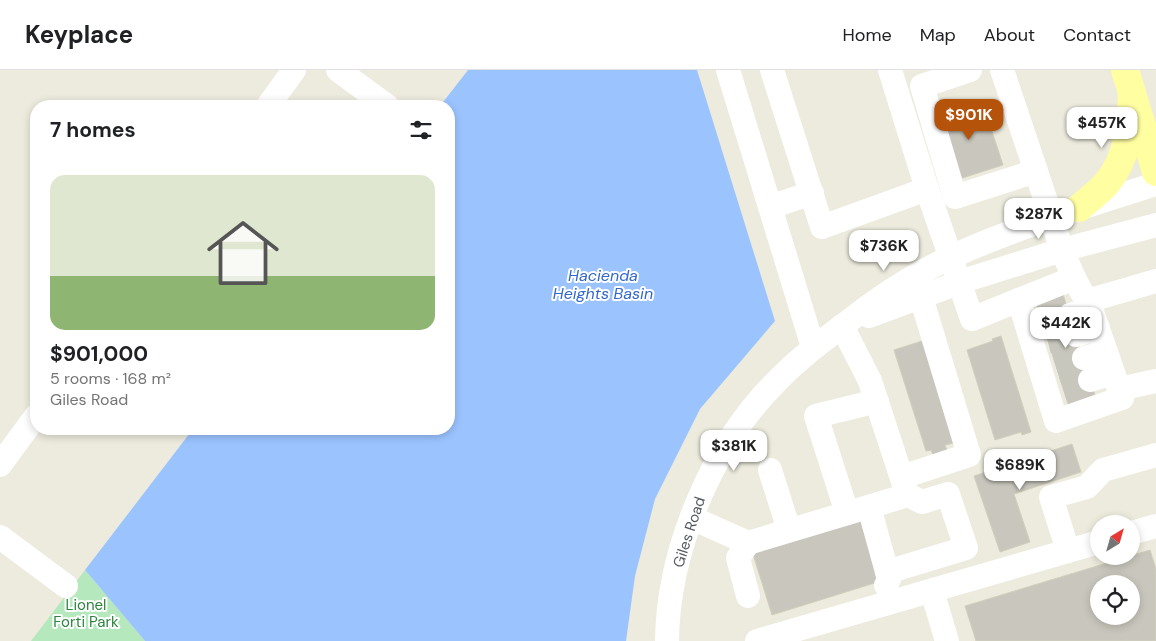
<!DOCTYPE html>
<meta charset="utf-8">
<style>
body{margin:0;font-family:"DM Sans",sans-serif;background:#f6f6f6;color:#202124;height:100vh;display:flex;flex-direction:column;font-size:19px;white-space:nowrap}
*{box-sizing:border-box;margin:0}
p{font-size:16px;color:#757577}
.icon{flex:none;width:28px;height:28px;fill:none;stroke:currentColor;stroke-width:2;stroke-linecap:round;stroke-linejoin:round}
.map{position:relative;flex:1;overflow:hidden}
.panel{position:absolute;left:30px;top:30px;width:425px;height:335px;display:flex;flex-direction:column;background:#fff;border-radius:20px;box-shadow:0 2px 8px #0003}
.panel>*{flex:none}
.needle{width:32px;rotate:37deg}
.buttons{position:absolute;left:1090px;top:445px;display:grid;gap:10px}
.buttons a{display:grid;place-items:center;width:50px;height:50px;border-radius:50%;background:#fff;box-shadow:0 2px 8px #0003;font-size:25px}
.price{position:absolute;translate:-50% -42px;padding:0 11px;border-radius:10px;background:#fff;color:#222;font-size:16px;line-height:32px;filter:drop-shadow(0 1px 2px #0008)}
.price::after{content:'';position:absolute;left:50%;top:30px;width:15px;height:11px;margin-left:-8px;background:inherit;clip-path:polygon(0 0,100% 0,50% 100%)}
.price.active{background:#b45309;color:#fff}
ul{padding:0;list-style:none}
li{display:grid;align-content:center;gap:10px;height:265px;padding:0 20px}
li span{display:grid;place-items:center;height:155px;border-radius:15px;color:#555}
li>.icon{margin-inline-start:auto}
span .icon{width:90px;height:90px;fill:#fffc;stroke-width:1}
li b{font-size:21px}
h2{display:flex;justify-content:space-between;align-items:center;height:60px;padding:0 20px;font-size:21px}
header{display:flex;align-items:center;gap:30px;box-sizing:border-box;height:70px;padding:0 25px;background:#fff;border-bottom:1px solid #e0e0e0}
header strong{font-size:24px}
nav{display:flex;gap:28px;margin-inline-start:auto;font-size:18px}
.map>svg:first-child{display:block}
.green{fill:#b6e8be}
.water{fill:#9bc4ff}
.building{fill:#c9c7bd;stroke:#d1cebb;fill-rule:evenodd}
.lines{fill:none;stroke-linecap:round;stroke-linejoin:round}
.minor-tunnel{stroke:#c7c7be;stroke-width:24;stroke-dasharray:24 12;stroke-linecap:butt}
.minor{stroke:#fff;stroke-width:24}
.major{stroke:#fffea0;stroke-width:28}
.labels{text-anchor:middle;stroke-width:4;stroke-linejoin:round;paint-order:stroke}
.street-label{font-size:15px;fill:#575a61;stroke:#fff}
.park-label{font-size:15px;fill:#2b843d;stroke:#fff}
.water-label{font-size:16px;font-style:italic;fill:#3267cd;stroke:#fff}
</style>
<header>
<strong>Keyplace</strong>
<nav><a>Home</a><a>Map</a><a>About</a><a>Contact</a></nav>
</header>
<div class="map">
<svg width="1156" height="571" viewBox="0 0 1156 571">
<rect width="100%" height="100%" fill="#ecebdd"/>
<path class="green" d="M 85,500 L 145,571 L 31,571 Z"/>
<path class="water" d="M 468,0 L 697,0 L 775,251 L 700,339 L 655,429 L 635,506 L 626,571 L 145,571 L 85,500 L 193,359 L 449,359 L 449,36 L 440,36 Z"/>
<g class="building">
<path d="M 982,31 L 1003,95 L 956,110 L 936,46 Z"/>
<path d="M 1062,221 L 1096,328 L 1069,337 L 1035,229 Z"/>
<path d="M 1001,266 L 1031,362 L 1022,365 L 1021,362 L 995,370 L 967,280 L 993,271 L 992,269 Z"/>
<path d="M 922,271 L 954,373 L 945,375 L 947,381 L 933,385 L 931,380 L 926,381 L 894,280 Z"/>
<path d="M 1072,374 L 1081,402 L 1014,424 L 1030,472 L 1000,482 L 974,406 Z"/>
<path d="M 861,448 L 881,511 L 772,545 L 752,481 Z"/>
<path d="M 1150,480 L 1156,499 L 1156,571 L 976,571 L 965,536 ZM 1099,514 L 1131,514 L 1131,546 L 1099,546 Z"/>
</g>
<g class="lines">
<g class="minor-tunnel">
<path d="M 1042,252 L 1070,245"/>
<path d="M 1048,272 L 1076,265"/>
<path d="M 1056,297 L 1084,288"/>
<path d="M 1063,319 L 1090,310"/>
</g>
<g class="minor">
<path d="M 338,0 L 387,36"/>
<path d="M 728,0 L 813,277"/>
<path d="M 772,0 L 822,157 L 927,119 L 890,0"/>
<path d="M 970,0 L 922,16 L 955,127 L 1036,101 L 1002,0"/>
<path d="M 268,36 L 294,0"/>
<path d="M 927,119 L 972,249 L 1019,230 L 1056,351 L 1122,328 L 1091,239 L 1074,208 L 1062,180 L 1036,101"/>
<path d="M 770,137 L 812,123"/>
<path d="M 1019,230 L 1074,208"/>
<path d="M 1087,231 L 1156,211"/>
<path d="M 1070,245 L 1091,239"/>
<path d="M 869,246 L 969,209 L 1062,180 L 1156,155"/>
<path d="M 842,256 L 870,311 L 906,421"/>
<path d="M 1076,265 L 1098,258"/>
<path d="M 1084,288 L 1106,282"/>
<path d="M 1090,310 L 1113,303"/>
<path d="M 1119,319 L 1156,311"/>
<path d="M 0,395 L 36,346"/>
<path d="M 770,400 L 789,460"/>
<path d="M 902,407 L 969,385 L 921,227"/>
<path d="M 869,437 L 889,509 L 886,515"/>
<path d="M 847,443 L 816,346 L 877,331"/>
<path d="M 692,448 L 748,473 L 908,425 L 922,432 L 948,424 L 966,478 L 887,502"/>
<path d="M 1131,463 L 1156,456"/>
<path d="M 0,467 L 66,516"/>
<path d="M 748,473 L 738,488 L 748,526"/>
<path d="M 1068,481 L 1051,427 L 1087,417 L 1103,400 L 1156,385"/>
<path d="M 932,521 L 947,571"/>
<path d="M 667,571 C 668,480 712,376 776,312 C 797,290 821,272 845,254 C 880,226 919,201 960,183 C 1023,155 1090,135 1156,114"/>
<path d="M 757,571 L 1099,472"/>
</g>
<g class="major">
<path d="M 1125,0 L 1156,102"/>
<path d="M 1079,138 C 1088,130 1098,123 1106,114 C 1128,89 1131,54 1132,22"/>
</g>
</g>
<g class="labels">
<g class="street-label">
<text transform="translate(689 462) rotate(-72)" y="5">Giles Road</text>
</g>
<g class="park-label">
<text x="86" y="540">Lionel<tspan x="86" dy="17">Forti Park</tspan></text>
</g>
<g class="water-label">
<text x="603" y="211">Hacienda<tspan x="603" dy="18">Heights Basin</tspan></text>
</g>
</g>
</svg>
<div class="buttons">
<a><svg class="needle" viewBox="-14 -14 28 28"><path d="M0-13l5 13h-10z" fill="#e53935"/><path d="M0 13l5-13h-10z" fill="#757577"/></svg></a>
<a><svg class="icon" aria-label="locate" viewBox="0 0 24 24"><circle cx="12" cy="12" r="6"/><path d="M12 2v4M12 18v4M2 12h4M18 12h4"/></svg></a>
</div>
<b class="price active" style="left:969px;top:71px">$901K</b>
<b class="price" style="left:1102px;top:79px">$457K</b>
<b class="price" style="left:1039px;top:170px">$287K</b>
<b class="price" style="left:884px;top:202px">$736K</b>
<b class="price" style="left:1066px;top:279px">$442K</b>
<b class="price" style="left:734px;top:402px">$381K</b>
<b class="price" style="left:1020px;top:421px">$689K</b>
<section class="panel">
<h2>7 homes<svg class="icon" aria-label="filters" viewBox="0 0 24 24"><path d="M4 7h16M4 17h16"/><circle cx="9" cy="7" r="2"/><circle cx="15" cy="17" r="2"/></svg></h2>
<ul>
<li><span style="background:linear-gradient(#dfe7d0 65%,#8fb573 0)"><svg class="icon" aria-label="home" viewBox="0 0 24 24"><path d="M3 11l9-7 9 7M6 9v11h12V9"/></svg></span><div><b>$901,000</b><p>5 rooms · 168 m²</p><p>Giles Road</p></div></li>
</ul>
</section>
</div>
